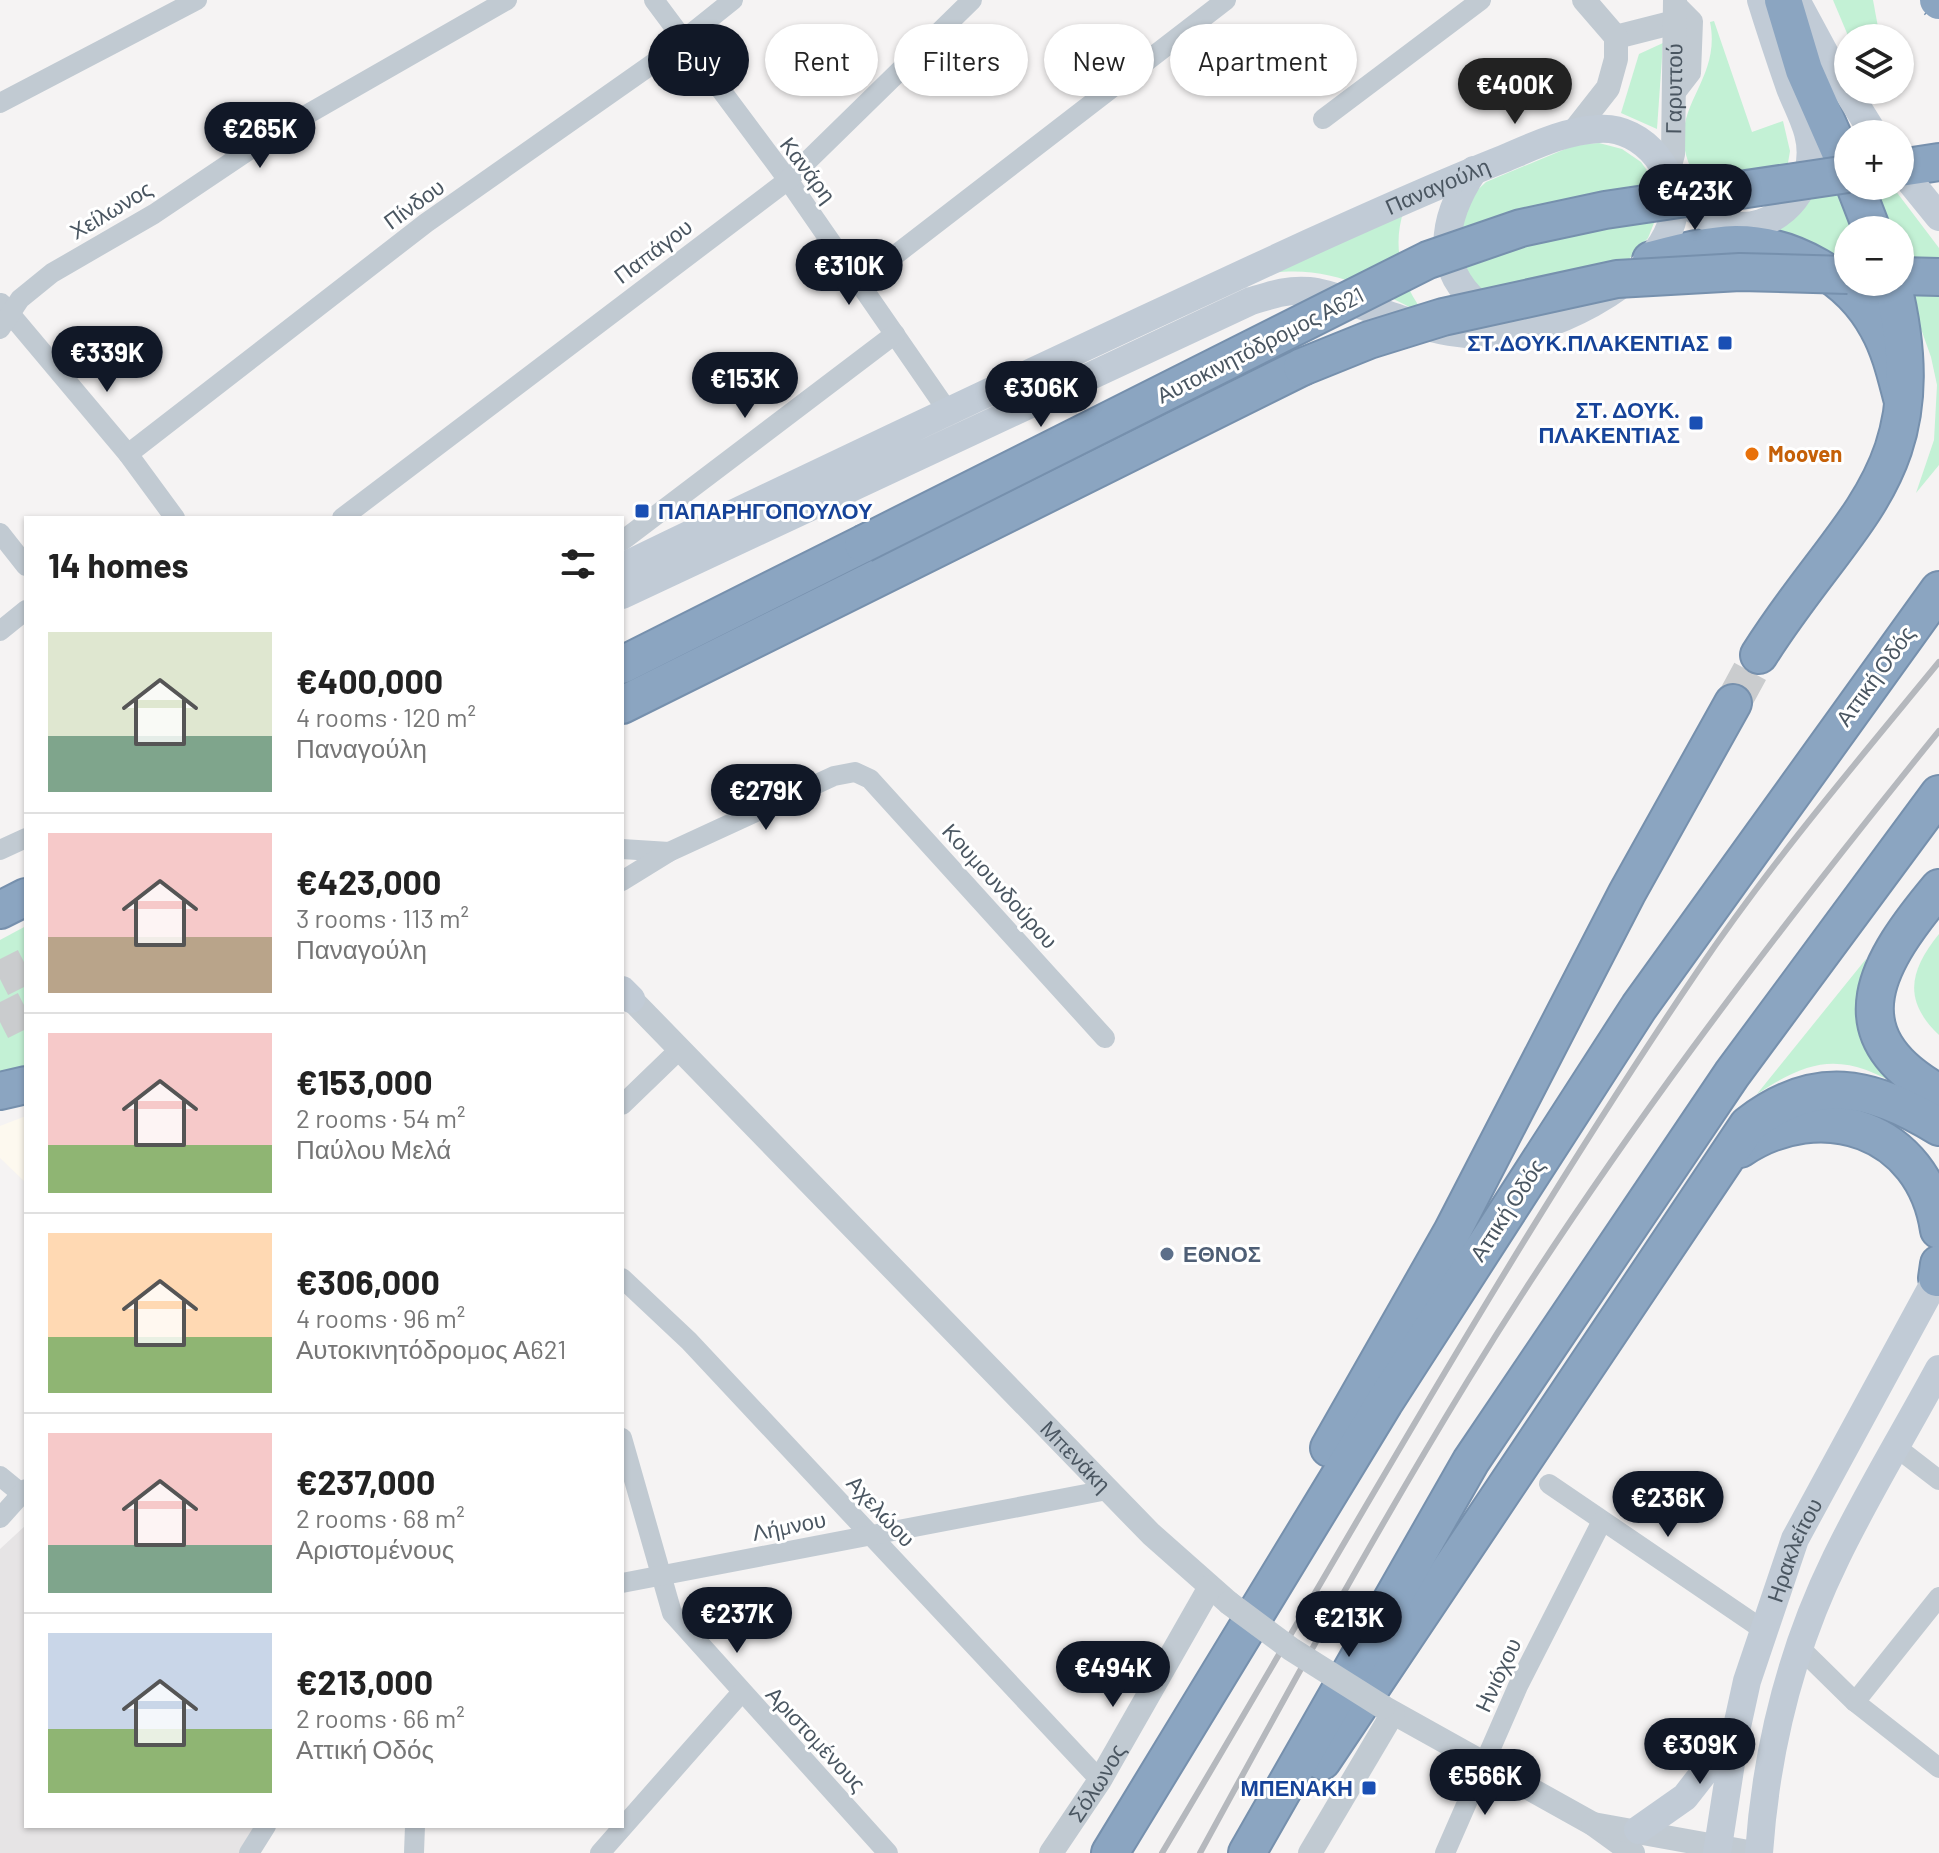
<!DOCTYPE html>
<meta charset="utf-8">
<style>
body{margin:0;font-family:Barlow,sans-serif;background:#f6f6f6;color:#222;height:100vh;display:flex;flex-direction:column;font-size:30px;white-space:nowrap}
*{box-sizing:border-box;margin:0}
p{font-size:26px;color:#767676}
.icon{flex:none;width:44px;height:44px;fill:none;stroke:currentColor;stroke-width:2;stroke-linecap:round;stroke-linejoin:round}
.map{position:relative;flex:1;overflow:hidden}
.drawer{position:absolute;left:24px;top:516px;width:600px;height:1312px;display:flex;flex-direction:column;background:#fff;border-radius:0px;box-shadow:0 2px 6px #0004}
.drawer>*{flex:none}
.banner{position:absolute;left:648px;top:24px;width:760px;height:72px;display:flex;gap:16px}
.buttons{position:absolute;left:1834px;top:24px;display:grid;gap:16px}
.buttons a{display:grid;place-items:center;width:80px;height:80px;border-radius:50%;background:#fff;box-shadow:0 2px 6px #0004;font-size:40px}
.price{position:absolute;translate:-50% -68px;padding:0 18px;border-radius:28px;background:#111827;color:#fff;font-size:26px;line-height:52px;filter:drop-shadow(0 2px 4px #0008)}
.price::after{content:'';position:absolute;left:50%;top:48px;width:24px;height:18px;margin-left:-12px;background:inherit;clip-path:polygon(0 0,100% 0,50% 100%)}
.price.on{background:#222;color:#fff}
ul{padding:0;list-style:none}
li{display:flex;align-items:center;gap:24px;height:200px;padding:0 24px}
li+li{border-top:2px solid #e0e0e0}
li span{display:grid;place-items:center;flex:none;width:224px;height:160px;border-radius:0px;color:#555}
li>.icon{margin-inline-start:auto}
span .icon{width:96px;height:96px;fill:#fffc;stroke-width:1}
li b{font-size:34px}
h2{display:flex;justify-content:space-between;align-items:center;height:96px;padding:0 24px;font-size:34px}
.pill{padding:0 28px;border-radius:36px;background:#fff;box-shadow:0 2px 6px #0004;font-size:28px;line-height:72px}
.pill.on{background:#111827;color:#fff}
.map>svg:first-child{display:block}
.commercial{fill:#fdf9ef}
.education{fill:#e6e4e5}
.green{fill:#c3f1d5}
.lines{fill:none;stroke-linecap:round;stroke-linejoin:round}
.motorway-tunnel{stroke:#caccce;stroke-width:36;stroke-dasharray:36 18;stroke-linecap:butt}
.motorway-casing{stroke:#7690ad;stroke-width:40}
.minor{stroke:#c1cad2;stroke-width:20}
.tertiary{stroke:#c1cad2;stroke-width:24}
.secondary{stroke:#c1cbd6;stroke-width:28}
.motorway{stroke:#8ba5c1;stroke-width:36}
.rail{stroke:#b5b8bd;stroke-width:6}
.motorway-bridge-casing{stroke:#7690ad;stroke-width:40;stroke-linecap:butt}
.tertiary-bridge{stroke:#c1cad2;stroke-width:24}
.motorway-bridge{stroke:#8ba5c1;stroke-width:36}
.transit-dot{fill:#1a4fb4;stroke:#fff;stroke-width:3}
.food-dot{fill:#e8710a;stroke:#fff;stroke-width:3}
.service-dot{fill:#5c6f8a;stroke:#fff;stroke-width:3}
.labels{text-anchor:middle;stroke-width:6;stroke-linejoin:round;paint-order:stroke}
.street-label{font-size:22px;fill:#4a5661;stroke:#fff}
.transit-label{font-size:22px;font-weight:bold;fill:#164399;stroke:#fff;text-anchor:end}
.food-label{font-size:22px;font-weight:bold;fill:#c56008;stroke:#fff;text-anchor:start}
.service-label{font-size:22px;font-weight:bold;fill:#4e5e75;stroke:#fff;text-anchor:start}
</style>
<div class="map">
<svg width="1939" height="1853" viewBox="0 0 1939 1853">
<rect width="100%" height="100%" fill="#f5f3f3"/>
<path class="commercial" d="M 26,1116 L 26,1183 L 0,1158 L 0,1126 Z"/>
<path class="education" d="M 26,1525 L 26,1826 L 261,1826 L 241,1853 L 0,1853 L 0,1549 Z"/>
<g class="green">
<path d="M 1833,0 L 1873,0 L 1880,38 L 1849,38 Z"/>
<path d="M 1714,21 L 1752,132 L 1783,121 L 1790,151 L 1787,169 L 1704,190 C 1649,114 1724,91 1710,22 Z"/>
<path d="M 1663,43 L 1657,129 L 1621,113 L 1639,54 Z"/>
<path d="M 1599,143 L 1622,149 L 1641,162 L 1656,183 L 1658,213 L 1648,238 L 1618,271 L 1498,307 L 1464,272 L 1458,244 L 1469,198 L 1486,182 L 1575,145 Z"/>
<path d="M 1822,165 L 1864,230 L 1848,230 L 1848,267 L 1763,229 Z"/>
<path d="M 1869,186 L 1892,186 L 1939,248 L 1939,465 L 1916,493 L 1934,440 L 1937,385 L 1931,357 L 1900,270 L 1900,230 L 1885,230 Z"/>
<path d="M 1404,210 C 1391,247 1402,289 1428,317 C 1380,291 1329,265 1273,273 Z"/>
<path d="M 26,926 L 26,1070 L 0,1077 L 0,940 Z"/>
<path d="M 1939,934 L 1939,1035 C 1902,1000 1910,970 1939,934 Z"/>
<path d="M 1866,959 L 1862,989 L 1905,1089 C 1845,1054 1816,1055 1757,1094 Z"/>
</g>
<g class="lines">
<g class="motorway-tunnel">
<path d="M 1733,703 L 1759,655"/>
<path d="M 0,979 L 26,966"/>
<path d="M 0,1022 L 26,1009"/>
</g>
<g class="motorway-casing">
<g id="motorway">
<path d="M 1783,0 L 1804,70 L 1848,170"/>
<path d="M 1900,168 L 1939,162"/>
<path d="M 1855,186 L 1872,230"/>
<path d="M 1651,260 C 1678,253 1707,245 1736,244 C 1792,244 1851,277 1878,328 C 1890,349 1896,375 1902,398"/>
<path d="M 1900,276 L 1939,277"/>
<path d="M 1759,655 C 1848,514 1939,473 1892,282"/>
<path d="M 622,665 L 863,544"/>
<path d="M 622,705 L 1302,367"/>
<path d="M 1939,888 C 1879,960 1831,1033 1939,1093"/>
<path d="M 0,910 L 26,897"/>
<path d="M 0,1091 L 26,1085"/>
<path d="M 1740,1149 C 1821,1095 1924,1129 1939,1230"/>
<path d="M 1937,1278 L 1939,1264"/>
<path d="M 1329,1448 L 1452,1232 L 1627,893 L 1733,703"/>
<path d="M 1322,1761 L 1748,1125 C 1815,1073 1871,1085 1939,1127"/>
<path d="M 1110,1853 L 1384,1403 L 1639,1007 L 1939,590"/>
<path d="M 1247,1853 L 1471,1461 L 1732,1074 L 1939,794"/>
</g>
</g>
<g class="minor">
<path d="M 654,0 L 788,180 L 947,410"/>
<path d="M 1674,95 L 1691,73 L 1693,21 L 1675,3"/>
<path d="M 0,103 L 197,0"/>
<path d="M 1323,119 L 1481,0"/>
<path d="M 859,283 L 1226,0"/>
<path d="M 1,303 L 128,454 L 175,518"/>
<path d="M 0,329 L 20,299 L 52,273 L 154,214 L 273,134 L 507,0"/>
<path d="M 128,454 L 426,223 L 658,60 L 733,0"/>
<path d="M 342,518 L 788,180 L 972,0"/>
<path d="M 0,533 L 26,566"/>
<path d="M 622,541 L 895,334"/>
<path d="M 0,631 L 26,610"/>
<path d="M 622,849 L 669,852"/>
<path d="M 0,850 L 26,838"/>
<path d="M 622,881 L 669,852 L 834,776 L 855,772 L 870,779 L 1105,1038"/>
<path d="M 622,1105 L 680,1049"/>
<path d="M 622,1278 L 689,1341 L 1100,1780"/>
<path d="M 622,1438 L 672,1613 L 888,1853"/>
<path d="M 1896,1447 L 1939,1480"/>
<path d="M 0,1476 L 22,1494"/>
<path d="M 1549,1484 L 1762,1629"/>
<path d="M 0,1518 L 26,1489"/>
<path d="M 622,1583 L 1107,1490"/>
<path d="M 1800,1648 L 1855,1702 L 1939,1768"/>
<path d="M 1855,1702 L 1939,1597"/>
<path d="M 249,1853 L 266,1826"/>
<path d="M 414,1853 L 415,1826"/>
<path d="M 600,1853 L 741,1693"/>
<path d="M 1445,1853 L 1518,1686 L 1602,1521"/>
</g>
<g class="tertiary">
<path d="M 1616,37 L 1675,22"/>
<path d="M 1575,130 L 1608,88 L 1616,59 L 1616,37 L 1584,0"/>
<path id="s1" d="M 1667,176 L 1673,154 L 1675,0"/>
<path id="s2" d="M 631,999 L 1151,1534 L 1229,1603"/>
<path d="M 1383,1707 L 1593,1824 L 1633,1853"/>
<path d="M 1593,1824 L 1754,1853"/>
<path id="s3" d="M 1051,1853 L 1100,1780 L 1210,1587"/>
<path d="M 1310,1853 L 1393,1713"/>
</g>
<g class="secondary">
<path d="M 1796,0 L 1831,65 L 1874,134"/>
<path d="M 1900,169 L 1939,217"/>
<path d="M 1474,170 C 1438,225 1433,277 1494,316"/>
<path d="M 1672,193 C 1697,214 1728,234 1761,223 C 1797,211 1818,170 1808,133 C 1804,118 1796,103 1790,88 C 1780,59 1770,29 1761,0"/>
<path id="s4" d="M 622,567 C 850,457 1079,349 1309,243 C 1373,214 1437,185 1503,159 C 1534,146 1564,131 1598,129 C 1621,127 1643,139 1657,157 C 1719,238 1602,307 1537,327 C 1475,346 1424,328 1366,307 C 1347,301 1328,293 1309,291 C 1288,289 1271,295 1251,301 L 622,595"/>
<path d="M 622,990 L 631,999"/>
<path d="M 1638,1830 L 1685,1797 L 1731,1738"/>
<path id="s5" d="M 1717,1853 L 1736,1731 L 1747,1681 L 1795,1539 L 1939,1274"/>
<path d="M 1759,1853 C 1766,1752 1791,1650 1836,1558 C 1867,1494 1905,1432 1939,1369"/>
</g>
<use href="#motorway" class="motorway"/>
<g class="rail">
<path d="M 1162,1853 C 1338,1558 1504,1257 1697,972 C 1770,864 1856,763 1939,662"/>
<path d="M 1200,1853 C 1286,1695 1373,1536 1467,1382 C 1606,1154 1771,938 1939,731"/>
</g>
<g class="motorway-bridge-casing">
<g id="motorway-bridge">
<path d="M 1938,0 L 1939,1"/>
<path d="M 1302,367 L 1369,340 L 1443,317 L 1617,279 L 1740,272 L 1848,275"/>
<path d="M 863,544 L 1428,260 L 1521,228 L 1605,210 L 1848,174"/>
</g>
</g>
<path class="tertiary-bridge" d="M 1229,1603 L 1291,1649 L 1383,1707"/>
<use href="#motorway-bridge" class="motorway-bridge"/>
</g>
<g class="transit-dot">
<rect x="1717" y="335" width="16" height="16" rx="4"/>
<rect x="1688" y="415" width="16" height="16" rx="4"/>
<rect x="634" y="503" width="16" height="16" rx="4"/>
<rect x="1361" y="1780" width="16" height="16" rx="4"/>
</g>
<circle class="food-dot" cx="1752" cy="454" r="8"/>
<circle class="service-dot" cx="1167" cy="1254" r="8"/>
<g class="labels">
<g class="street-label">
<text dy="8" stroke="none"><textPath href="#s1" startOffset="88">Γαρυττού</textPath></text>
<text transform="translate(808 170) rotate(53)" y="8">Κανάρη</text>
<text dy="8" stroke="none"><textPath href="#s4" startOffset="900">Παναγούλη</textPath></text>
<text transform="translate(414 204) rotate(-36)" y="8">Πίνδου</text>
<text transform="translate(111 210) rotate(-31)" y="8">Χείλωνος</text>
<text transform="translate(653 251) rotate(-37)" y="8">Παπάγου</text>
<text transform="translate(1260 345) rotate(-27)" y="8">Αυτοκινητόδρομος Α621</text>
<text transform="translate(1875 676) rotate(-54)" y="8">Αττική Οδός</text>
<text transform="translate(1000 886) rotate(48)" y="8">Κουμουνδούρου</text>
<text transform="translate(1507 1210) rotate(-57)" y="8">Αττική Οδός</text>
<text dy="8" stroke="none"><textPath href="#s2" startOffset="638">Μπενάκη</textPath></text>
<text transform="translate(881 1511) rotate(47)" y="8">Αχελώου</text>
<text transform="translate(789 1526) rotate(-11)" y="8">Λήμνου</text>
<text dy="8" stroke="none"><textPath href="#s5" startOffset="314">Ηρακλείτου</textPath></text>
<text transform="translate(1498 1675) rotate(-65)" y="8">Ηνιόχου</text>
<text transform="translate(816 1739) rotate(47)" y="8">Αριστομένους</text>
<text dy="8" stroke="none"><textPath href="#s3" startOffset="84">Σόλωνος</textPath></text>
</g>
<g class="transit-label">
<text x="1709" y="351">ΣΤ.ΔΟΥΚ.ΠΛΑΚΕΝΤΙΑΣ</text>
<text x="1680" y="418">ΣΤ. ΔΟΥΚ.<tspan x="1680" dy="25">ΠΛΑΚΕΝΤΙΑΣ</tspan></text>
<text x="658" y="519" text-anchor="start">ΠΑΠΑΡΗΓΟΠΟΥΛΟΥ</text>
<text x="1353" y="1796">ΜΠΕΝΑΚΗ</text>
</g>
<g class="food-label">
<text x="1768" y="462">Mooven</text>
</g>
<g class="service-label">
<text x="1183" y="1262">ΕΘΝΟΣ</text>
</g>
</g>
</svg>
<div class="buttons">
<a><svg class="icon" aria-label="layers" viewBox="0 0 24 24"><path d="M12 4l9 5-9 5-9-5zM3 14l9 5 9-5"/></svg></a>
<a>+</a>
<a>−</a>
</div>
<b class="price on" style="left:1515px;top:126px">€400K</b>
<b class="price" style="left:260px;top:170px">€265K</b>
<b class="price" style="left:1695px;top:232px">€423K</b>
<b class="price" style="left:849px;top:307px">€310K</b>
<b class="price" style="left:107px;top:394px">€339K</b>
<b class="price" style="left:745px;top:420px">€153K</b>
<b class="price" style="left:1041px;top:429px">€306K</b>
<b class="price" style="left:766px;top:832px">€279K</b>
<b class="price" style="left:1668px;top:1539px">€236K</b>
<b class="price" style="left:737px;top:1655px">€237K</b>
<b class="price" style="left:1349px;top:1659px">€213K</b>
<b class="price" style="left:1113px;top:1709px">€494K</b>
<b class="price" style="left:1700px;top:1786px">€309K</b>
<b class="price" style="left:1485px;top:1817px">€566K</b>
<div class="banner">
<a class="pill on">Buy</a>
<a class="pill">Rent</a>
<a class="pill">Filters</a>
<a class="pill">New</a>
<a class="pill">Apartment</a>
</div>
<section class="drawer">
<h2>14 homes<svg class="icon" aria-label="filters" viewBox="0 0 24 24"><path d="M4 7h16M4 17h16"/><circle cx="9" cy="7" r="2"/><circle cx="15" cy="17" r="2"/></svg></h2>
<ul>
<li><span style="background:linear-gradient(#dfe7d0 65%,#7fa58c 0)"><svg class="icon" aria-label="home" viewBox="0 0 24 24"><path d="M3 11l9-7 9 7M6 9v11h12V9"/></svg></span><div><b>€400,000</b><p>4 rooms · 120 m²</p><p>Παναγούλη</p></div></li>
<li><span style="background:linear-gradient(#f6c9c9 65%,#b9a48a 0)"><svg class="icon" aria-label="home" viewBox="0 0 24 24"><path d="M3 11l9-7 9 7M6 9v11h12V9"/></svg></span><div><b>€423,000</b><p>3 rooms · 113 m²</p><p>Παναγούλη</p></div></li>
<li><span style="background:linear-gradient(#f6c9c9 70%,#8fb573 0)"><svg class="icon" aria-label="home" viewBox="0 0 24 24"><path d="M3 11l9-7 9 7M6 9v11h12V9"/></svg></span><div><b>€153,000</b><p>2 rooms · 54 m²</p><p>Παύλου Μελά</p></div></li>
<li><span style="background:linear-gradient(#ffd9b3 65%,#8fb573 0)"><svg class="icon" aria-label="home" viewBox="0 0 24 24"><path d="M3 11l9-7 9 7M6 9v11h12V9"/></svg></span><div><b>€306,000</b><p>4 rooms · 96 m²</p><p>Αυτοκινητόδρομος Α621</p></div></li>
<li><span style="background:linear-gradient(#f6c9c9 70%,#7fa58c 0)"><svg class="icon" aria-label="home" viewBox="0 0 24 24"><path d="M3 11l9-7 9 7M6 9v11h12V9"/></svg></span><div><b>€237,000</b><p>2 rooms · 68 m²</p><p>Αριστομένους</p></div></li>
<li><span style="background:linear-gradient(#c9d6e8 60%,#8fb573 0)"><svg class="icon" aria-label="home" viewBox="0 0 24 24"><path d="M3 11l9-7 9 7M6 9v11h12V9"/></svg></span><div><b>€213,000</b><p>2 rooms · 66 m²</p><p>Αττική Οδός</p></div></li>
</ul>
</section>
</div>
